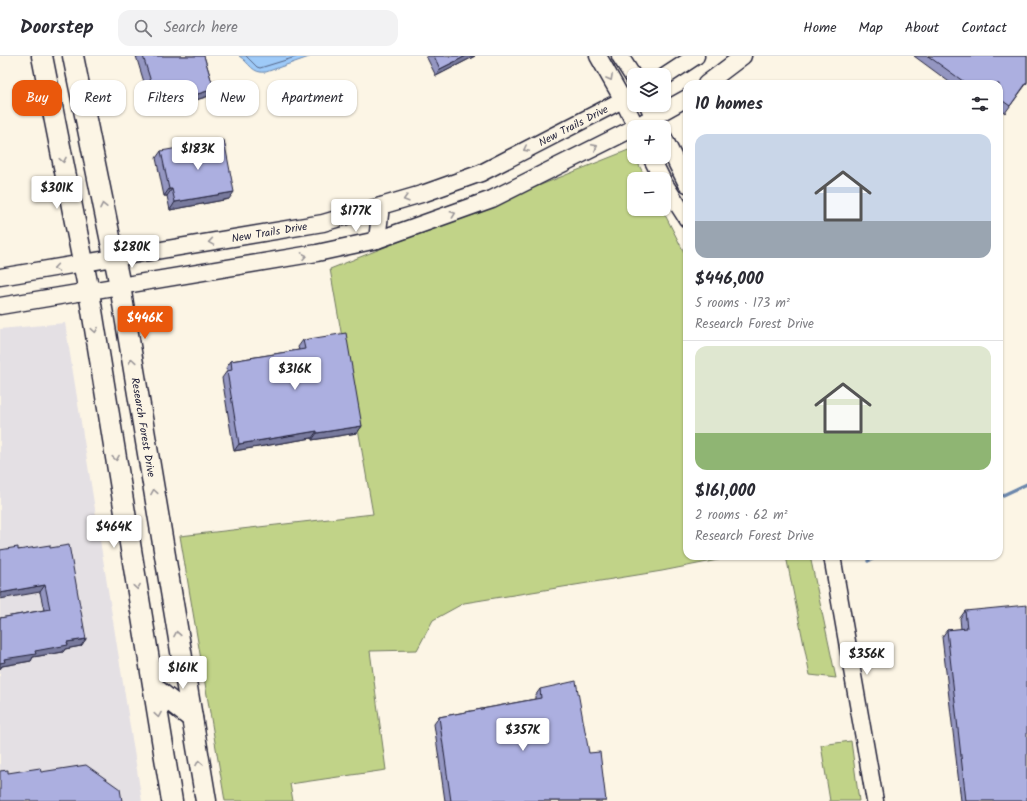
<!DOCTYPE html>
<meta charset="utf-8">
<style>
body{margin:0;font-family:Kalam,sans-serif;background:#f2f2f3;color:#2b2b33;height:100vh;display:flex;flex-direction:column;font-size:15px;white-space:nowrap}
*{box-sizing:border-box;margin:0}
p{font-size:13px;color:#7c7c81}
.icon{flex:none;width:22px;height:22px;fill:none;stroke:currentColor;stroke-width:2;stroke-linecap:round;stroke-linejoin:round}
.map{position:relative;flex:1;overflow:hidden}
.panel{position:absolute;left:683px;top:24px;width:320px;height:480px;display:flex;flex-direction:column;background:#fff;border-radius:12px;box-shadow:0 1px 3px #0004}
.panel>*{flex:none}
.hud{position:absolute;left:12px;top:24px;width:380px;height:36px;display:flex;gap:8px}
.buttons{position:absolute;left:627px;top:12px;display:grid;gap:8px}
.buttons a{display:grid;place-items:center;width:44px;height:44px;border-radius:8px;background:#fff;box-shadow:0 1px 3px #0004;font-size:20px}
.price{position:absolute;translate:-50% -34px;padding:0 9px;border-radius:4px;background:#fff;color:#222;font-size:13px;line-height:26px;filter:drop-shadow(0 1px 2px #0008)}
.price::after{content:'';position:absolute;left:50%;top:24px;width:12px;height:9px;margin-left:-6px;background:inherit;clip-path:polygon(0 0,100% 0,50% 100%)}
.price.current{background:#ea580c;color:#fff}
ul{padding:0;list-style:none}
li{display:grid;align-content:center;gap:8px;height:212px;padding:0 12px}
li+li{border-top:1px solid #e1e1e2}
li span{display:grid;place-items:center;height:124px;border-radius:12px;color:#555}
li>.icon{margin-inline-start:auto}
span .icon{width:72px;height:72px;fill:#fffc;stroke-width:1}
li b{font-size:17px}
h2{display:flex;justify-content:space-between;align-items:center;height:48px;padding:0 12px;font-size:17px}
.chip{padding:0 14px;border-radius:12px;background:#fff;box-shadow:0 1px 3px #0004;font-size:14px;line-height:36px}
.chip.current{background:#ea580c;color:#fff}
header{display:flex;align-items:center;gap:24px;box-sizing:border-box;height:56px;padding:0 20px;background:#fff;border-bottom:1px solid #e1e1e2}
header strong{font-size:19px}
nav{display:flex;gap:22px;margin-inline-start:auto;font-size:14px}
.search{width:280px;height:36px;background:#f2f2f3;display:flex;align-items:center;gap:10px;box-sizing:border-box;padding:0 14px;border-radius:12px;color:#7c7c81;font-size:15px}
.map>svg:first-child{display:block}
.built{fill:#e4e0e4}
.green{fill:#c1d388;stroke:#727a62}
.water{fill:#9ecaf8;stroke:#6c87ac}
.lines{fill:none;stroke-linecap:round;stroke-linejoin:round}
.shore{stroke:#546587;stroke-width:1}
.stream{stroke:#6c87ac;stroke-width:3.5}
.minor-casing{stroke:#22223b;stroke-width:19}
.major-casing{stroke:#22223b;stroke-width:23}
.minor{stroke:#fcf5e5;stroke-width:16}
.major{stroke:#fcf5e5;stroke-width:20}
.wall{fill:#9496c1;stroke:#22223b}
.shaded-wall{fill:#787a9d;stroke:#22223b}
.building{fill:#acafe0;stroke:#22223b}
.oneway{stroke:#9a9698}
.labels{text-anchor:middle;stroke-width:3.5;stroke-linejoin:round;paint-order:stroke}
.street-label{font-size:11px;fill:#22223b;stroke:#fcf5e5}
</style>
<header>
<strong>Doorstep</strong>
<div class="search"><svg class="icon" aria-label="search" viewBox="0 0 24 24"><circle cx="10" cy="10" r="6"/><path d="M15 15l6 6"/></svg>Search here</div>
<nav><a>Home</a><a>Map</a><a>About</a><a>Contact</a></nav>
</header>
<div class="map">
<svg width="1027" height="745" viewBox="0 0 1027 745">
<rect width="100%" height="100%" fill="#fcf5e5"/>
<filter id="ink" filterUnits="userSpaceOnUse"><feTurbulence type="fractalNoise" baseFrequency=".025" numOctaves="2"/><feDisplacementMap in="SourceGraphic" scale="8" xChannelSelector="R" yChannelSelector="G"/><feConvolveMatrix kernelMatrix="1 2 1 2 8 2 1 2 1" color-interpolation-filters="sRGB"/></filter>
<g filter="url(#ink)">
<path class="built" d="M 65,267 L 142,745 L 0,745 L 0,273 Z"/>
<g class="green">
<path d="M 631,93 L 646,123 L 634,123 L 634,153 L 662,153 L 687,202 L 687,500 L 738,500 L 662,515 L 464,547 L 433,564 L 417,594 L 370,595 L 386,714 L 290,728 L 293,745 L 225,745 L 180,480 L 373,458 L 330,213 Z"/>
<path d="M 786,500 L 810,500 L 836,622 L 810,619 Z"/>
<path d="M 851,685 L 859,745 L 830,745 L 821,689 Z"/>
</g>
<path class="water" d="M 239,0 L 312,0 L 266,16 C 252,18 250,7 239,0 Z"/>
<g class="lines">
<path class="shore" d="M 246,0 L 257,11 L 260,12 L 299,0"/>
<g class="stream">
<path d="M 999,441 L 1027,428"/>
<path d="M 868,505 L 879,500"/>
</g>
<g class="minor-casing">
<g id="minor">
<path d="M 598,0 L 623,44 L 636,71"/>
<path d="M 620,0 L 634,22"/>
<path d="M 664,21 L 696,0"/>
<path d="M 706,28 L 743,0"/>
<path d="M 648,49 L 658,71"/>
<path d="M 635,71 L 687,42"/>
<path d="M 664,82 L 687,128"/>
<path d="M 651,101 L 662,123"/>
<path d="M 664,127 L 687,163"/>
<path d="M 377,184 L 381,150"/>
<path id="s1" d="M 0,221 L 323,167 L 425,137 L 481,117 L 634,38"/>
<path d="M 0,250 L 317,197 L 377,184 L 492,143 L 634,72"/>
<path d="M 832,500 L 875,745"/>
</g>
</g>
<g class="major-casing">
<g id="major">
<path d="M 42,0 L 89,236 L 172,745"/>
<path id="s2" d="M 73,0 L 120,230 L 206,745"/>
<path d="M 154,632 L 192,662"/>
</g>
</g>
<use href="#minor" class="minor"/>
<use href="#major" class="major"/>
</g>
<g class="wall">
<path d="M 136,0 L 204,0 L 214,33 L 209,40 L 186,47 L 183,39 L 151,49 Z"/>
<path d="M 426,0 L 475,0 L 436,20 Z"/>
<path d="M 914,0 L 1027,0 L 1027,27 L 1005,57 L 999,52 L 999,28 L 952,28 Z"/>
<path d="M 161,95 L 229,143 L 170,154 L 167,140 L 164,140 L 156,102 Z"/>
<path d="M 303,284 L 362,370 L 357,377 L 312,384 L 312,382 L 234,395 L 222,322 L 227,315 L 226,312 L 231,305 L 299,294 L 298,291 Z"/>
<path d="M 50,492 L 86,583 L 81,590 L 65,593 L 63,596 L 33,601 L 31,605 L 2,610 L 0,613 L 0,562 L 44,554 L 40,536 L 18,494 Z"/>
<path d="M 965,555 L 1027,745 L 961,745 L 942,581 L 947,574 L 961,573 L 960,562 Z"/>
<path d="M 540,633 L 589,697 L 606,745 L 445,745 L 434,668 L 439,661 L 535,643 L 535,640 Z"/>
</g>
<g class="shaded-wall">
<path d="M 466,0 L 475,0 L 436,20 L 440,13 Z"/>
<path d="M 188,32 L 183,39 L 151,49 L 156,42 Z"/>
<path d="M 214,33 L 209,40 L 186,47 L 191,40 Z"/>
<path d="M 169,133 L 172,133 L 167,140 L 164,140 Z"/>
<path d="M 234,136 L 229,143 L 170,154 L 175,146 Z"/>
<path d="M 362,370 L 357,377 L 312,384 L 317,377 Z"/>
<path d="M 317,375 L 312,382 L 234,395 L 239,388 Z"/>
<path d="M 45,529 L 40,536 L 0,543 L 0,537 Z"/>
<path d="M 86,583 L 81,590 L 65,593 L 63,596 L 33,601 L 31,605 L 2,610 L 0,613 L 0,607 L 4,603 L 67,586 Z"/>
</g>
<g class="building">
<path d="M 143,0 L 204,0 L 214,33 L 191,40 L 188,32 L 156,42 Z"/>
<path d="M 434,0 L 466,0 L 440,13 Z"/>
<path d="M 928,0 L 1027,0 L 1027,26 L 1010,50 L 1003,45 L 999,50 L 999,28 L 967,28 Z"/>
<path d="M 224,84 L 234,136 L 175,146 L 172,133 L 169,133 L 161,95 Z"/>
<path d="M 346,277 L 362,370 L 317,377 L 317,375 L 239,388 L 227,315 L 232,314 L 231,305 L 305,293 L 303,284 Z"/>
<path d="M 50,489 L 50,492 L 69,489 L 86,583 L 67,586 L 68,589 L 35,595 L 36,598 L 4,603 L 5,606 L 0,607 L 0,562 L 50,553 L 45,529 L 0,537 L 0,494 L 18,491 L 18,494 Z"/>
<path d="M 1027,549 L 1027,745 L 966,745 L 947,574 L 967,572 L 965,555 Z"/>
<path d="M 576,625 L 589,697 L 600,696 L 606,745 L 451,745 L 439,661 L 541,642 L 540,633 Z"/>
<path d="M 86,709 L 120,733 L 122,745 L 0,745 L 0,715 L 8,714 L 8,717 L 40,712 L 41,716 Z"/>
</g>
<defs><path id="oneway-chevron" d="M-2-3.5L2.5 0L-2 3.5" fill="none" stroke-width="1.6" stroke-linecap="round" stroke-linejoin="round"/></defs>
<g class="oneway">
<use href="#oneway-chevron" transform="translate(610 22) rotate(61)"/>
<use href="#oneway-chevron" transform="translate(595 91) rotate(-27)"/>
<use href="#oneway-chevron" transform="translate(526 93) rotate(153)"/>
<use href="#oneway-chevron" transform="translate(63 104) rotate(79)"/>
<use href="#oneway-chevron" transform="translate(406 143) rotate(164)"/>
<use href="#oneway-chevron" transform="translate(103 150) rotate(-102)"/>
<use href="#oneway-chevron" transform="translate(453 158) rotate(-20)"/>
<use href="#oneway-chevron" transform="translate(211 186) rotate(171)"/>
<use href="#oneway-chevron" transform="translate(304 200) rotate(-10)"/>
<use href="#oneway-chevron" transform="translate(56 212) rotate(171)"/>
<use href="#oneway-chevron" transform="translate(95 274) rotate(81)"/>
<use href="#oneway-chevron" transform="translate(132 305) rotate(-99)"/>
<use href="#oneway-chevron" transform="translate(116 402) rotate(81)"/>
<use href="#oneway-chevron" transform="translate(154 436) rotate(-99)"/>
<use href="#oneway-chevron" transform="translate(137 531) rotate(81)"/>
<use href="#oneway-chevron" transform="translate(177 578) rotate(-100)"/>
<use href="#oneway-chevron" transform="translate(158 659) rotate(81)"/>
<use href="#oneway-chevron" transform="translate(199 707) rotate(-100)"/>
</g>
</g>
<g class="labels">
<g class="street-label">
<text dy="4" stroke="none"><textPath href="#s1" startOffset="597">New Trails Drive</textPath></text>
<text dy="4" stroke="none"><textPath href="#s1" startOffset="273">New Trails Drive</textPath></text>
<text dy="4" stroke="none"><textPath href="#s2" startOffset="378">Research Forest Drive</textPath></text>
</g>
</g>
</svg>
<div class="buttons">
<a><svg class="icon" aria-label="layers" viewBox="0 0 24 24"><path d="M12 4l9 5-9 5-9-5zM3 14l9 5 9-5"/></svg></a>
<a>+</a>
<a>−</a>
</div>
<b class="price" style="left:198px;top:115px">$183K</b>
<b class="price" style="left:57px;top:154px">$301K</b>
<b class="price" style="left:356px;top:177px">$177K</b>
<b class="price" style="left:132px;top:213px">$280K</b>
<b class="price current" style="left:145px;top:284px">$446K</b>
<b class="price" style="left:295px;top:335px">$316K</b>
<b class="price" style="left:114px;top:493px">$464K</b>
<b class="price" style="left:867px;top:620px">$356K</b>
<b class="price" style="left:183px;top:634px">$161K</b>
<b class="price" style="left:523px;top:696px">$357K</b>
<div class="hud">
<a class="chip current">Buy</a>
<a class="chip">Rent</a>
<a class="chip">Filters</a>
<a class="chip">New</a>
<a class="chip">Apartment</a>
</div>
<section class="panel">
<h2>10 homes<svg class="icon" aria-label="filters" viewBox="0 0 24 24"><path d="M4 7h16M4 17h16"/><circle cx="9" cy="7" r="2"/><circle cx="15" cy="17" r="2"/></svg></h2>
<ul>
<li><span style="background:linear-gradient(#c9d6e8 70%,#9aa5b1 0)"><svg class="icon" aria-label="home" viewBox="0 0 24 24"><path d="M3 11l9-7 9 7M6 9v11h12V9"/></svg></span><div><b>$446,000</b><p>5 rooms · 173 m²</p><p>Research Forest Drive</p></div></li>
<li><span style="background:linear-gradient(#dfe7d0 70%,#8fb573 0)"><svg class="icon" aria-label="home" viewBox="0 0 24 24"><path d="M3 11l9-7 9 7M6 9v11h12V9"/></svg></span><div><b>$161,000</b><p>2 rooms · 62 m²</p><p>Research Forest Drive</p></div></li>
</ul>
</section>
</div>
